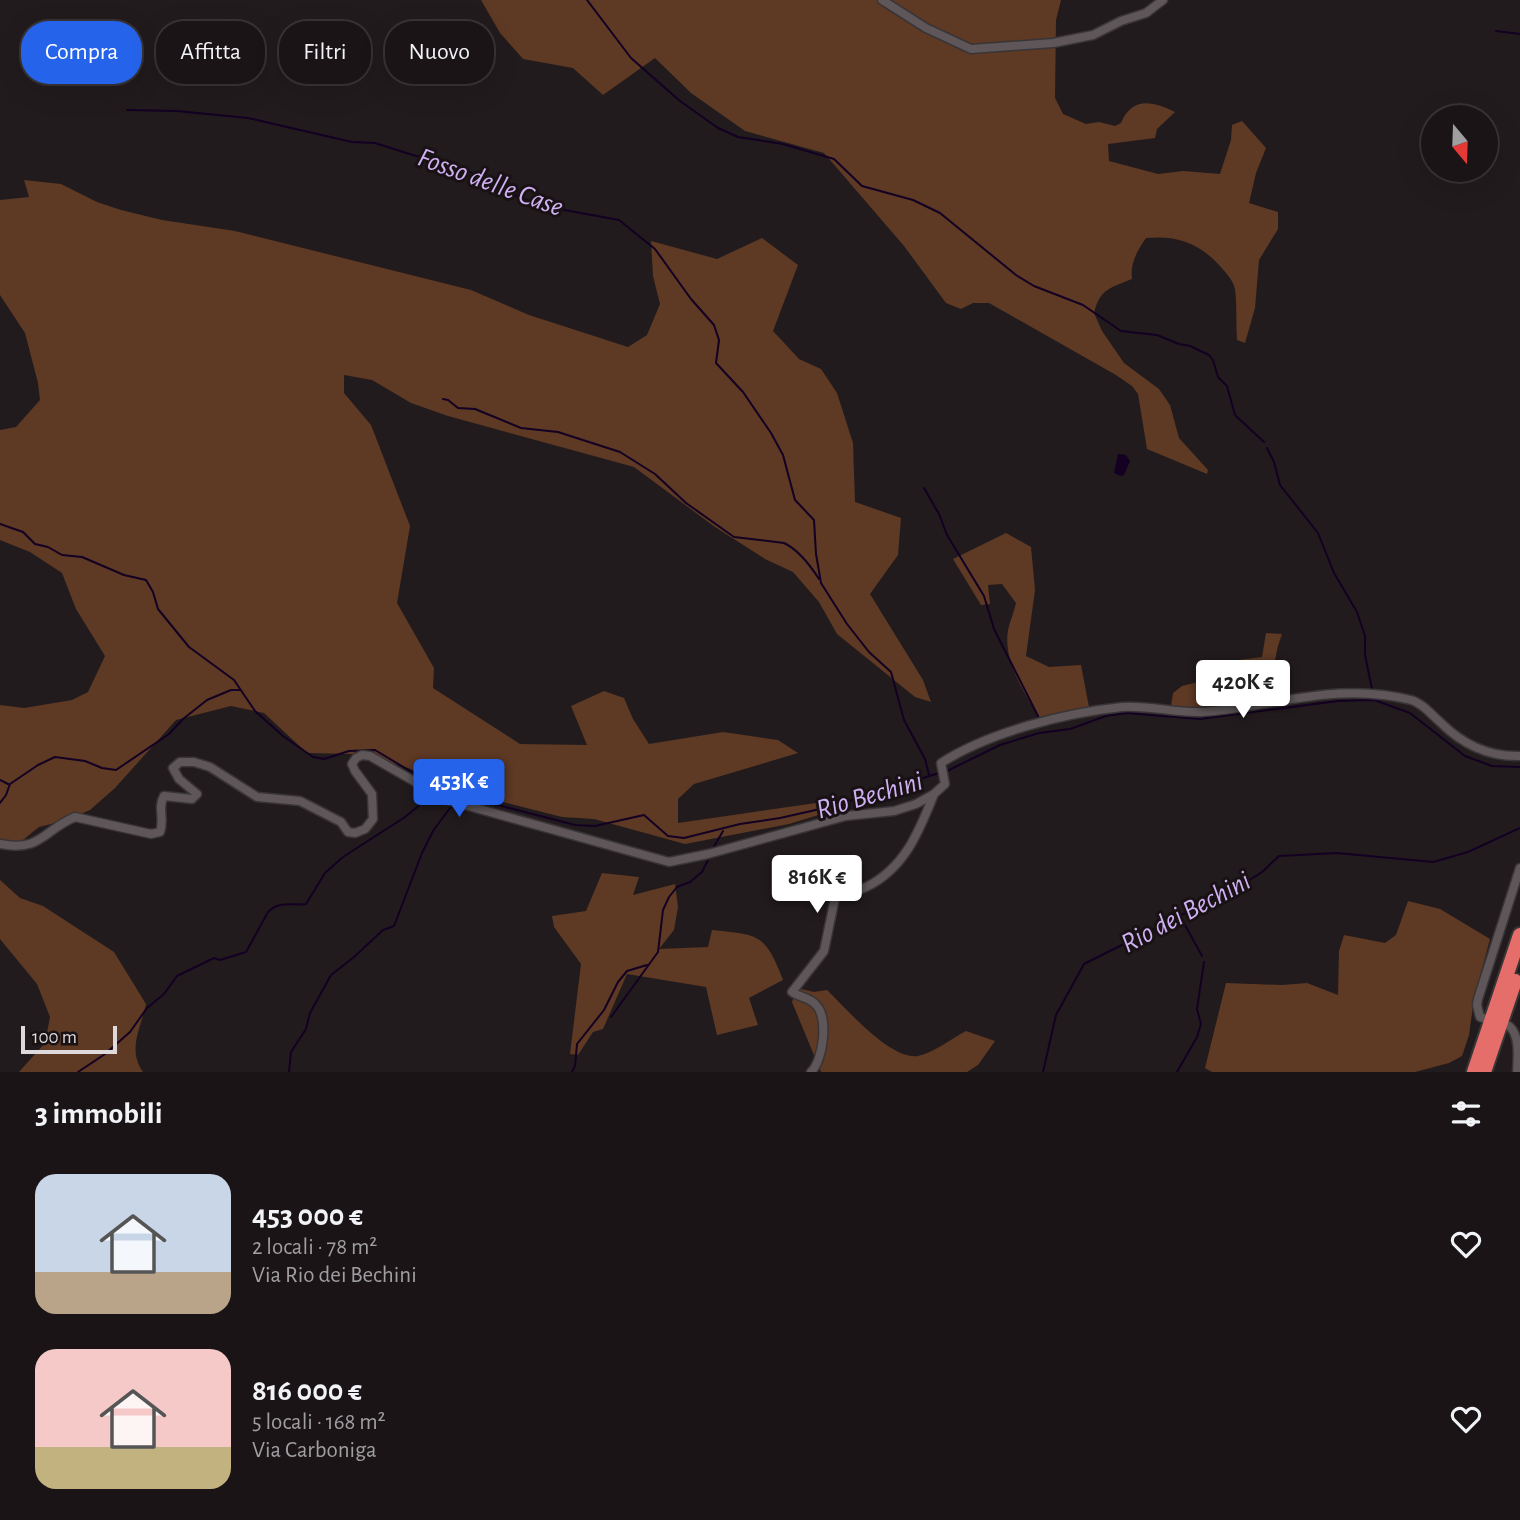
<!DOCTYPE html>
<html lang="it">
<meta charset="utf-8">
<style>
body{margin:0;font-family:"Alegreya Sans",sans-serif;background:#272123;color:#f1f3f6;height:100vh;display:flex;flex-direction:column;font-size:26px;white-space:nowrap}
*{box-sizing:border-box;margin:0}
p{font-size:23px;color:#9f9ea1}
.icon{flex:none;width:38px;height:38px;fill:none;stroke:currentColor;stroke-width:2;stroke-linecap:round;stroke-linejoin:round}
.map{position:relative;height:1072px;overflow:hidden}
.side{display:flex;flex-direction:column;background:#1a1416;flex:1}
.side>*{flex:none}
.top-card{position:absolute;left:21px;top:21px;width:700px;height:63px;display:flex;gap:14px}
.needle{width:46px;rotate:161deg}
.controls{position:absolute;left:1421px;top:105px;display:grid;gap:14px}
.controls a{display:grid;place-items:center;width:77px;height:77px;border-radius:50%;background:#1a1416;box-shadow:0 7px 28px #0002,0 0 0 2px #383335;font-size:35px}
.scale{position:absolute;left:21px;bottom:18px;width:96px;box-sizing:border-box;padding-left:7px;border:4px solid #dedadb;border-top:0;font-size:19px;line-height:24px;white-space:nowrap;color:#dedadb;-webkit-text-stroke:5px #181214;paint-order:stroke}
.price{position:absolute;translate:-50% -60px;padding:0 16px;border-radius:7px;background:#fff;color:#222;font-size:23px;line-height:46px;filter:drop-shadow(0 2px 4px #0008)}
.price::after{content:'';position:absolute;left:50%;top:42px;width:21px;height:16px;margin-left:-10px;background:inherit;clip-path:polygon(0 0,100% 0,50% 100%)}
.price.active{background:#2563eb;color:#fff}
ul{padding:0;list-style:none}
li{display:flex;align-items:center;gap:21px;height:175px;padding:0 35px}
li span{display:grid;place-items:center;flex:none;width:196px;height:140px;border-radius:21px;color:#555}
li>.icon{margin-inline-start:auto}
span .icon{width:84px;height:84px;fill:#fffc;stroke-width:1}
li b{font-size:30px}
h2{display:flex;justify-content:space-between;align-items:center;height:84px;padding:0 35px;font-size:30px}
.tag{padding:0 24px;border-radius:28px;background:#1a1416;box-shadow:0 7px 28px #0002,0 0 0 2px #383335;font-size:24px;line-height:63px}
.tag.active{background:#2563eb;color:#fff}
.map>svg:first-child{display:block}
.green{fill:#5e3924}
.water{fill:#130023}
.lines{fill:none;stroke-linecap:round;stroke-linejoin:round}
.stream{stroke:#130023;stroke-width:2}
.minor-casing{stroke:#393536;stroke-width:11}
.motorway-casing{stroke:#393536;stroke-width:18}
.minor{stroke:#5e5658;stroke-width:8}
.motorway{stroke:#e56d6a;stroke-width:14}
.labels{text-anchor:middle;stroke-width:6;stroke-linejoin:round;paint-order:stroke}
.water-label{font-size:28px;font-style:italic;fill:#d0b0f3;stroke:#181214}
</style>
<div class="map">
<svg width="1520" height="1072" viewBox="0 0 1520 1072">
<rect width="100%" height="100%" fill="#221b1d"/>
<g class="green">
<path d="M 481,0 L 1061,0 L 1056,20 L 1055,98 L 1063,114 L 1086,124 L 1099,122 L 1115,126 L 1121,123 C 1132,96 1153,101 1175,112 L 1157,129 L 1155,138 L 1108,144 L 1109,161 L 1158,174 L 1183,171 L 1220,174 L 1231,140 L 1232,125 L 1242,121 L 1266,148 L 1256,173 L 1249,203 L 1278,212 L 1278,229 L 1259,260 L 1255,308 L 1245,343 L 1237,340 C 1236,323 1237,305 1235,289 C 1233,280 1226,273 1220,266 C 1199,243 1177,235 1146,238 C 1137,251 1130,263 1132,279 C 1110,288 1100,289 1094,313 L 1102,331 L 1124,363 L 1159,389 L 1170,405 L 1179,438 L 1208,470 L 1207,474 L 1147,449 L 1138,394 L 1132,386 L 1116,375 L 989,303 L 973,303 L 961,309 L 946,303 L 904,246 L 824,153 L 745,131 L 691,93 L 655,58 L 603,95 L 573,68 L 523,59 L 500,33 Z"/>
<path d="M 24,180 L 61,184 L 97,202 L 121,210 L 162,220 L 235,231 L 471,290 L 529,315 L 628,347 L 647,335 L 660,304 L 653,276 L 651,241 L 717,259 L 762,238 L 798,265 L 773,331 L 799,359 L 821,369 L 837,393 L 853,443 L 855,502 L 901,518 L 898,555 L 870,594 L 923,680 L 931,702 L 915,697 L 837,634 L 819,602 L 793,572 L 765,559 L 715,527 L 634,467 L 448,416 L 411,403 L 372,380 L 344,375 L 344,393 L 371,425 L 410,526 L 397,603 L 434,668 L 433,688 L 520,744 L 587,745 L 571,706 L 604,691 L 624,698 L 633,719 L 649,744 L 723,732 L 778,740 L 798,753 L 694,784 L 678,799 L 678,823 L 830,801 L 838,809 L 789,824 L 685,844 L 594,819 L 562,817 L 475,795 L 403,766 L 354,754 L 307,753 L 264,713 L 231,706 L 176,720 L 115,788 L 90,810 L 64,821 L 39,827 L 18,844 L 0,842 L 0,705 L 24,708 L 72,700 L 88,692 L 105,656 L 76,609 L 62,573 L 30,552 L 0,540 L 0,430 L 16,427 L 40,400 L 38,383 L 25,333 L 0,295 L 0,200 L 29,197 Z"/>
<path d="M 1006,533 L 1031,547 L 1035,590 L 1026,656 L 1049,667 L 1081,665 L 1089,707 L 1039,718 C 1024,691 1003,662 1008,630 C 1010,621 1014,612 1016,603 L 1002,584 L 988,585 L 990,604 L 981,605 L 953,559 Z"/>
<path d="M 1266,633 L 1282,634 C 1274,656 1272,673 1278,696 L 1203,709 L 1171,706 L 1173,693 L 1182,686 L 1226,675 L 1227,669 L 1239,660 L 1262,657 Z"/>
<path d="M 602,873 L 639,877 L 633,895 L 675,884 L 678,907 L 674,930 L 659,949 L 708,947 L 712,930 C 759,935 765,933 783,980 L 749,998 L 758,1025 L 717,1035 L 706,987 L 627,974 L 603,1029 L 593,1032 L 578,1055 L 570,1054 L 581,964 L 554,927 L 552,916 L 586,911 Z"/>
<path d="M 0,880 L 20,898 L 43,906 L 114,952 L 146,1004 C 141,1028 127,1050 143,1072 L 19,1072 L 45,1043 L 50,1017 L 37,984 L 0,939 Z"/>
<path d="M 1408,901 L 1440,909 L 1490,939 L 1474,999 L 1469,1035 L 1462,1056 L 1449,1063 L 1415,1072 L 1212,1072 L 1205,1068 L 1226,983 L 1282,985 L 1307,983 L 1338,995 L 1339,951 L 1344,935 L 1385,943 L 1396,935 Z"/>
<path d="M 797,988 L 814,992 L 827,990 C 847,1009 890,1060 918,1056 C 934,1053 952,1038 966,1031 L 995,1041 L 978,1065 L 967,1072 L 821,1072 L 792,1002 Z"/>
</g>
<path class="water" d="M 1118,454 L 1126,455 L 1130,461 L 1124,475 L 1121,476 L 1114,473 Z"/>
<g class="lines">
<g class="stream">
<path d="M 587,0 L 631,58 L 680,101 L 718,128 L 738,137 L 783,144 L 834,159 L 862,186 L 913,200 L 940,213 L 1016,275 L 1034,286 L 1083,305 L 1121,331 L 1157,335 L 1179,344 L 1190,346 L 1209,355 L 1213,360 L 1218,377 L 1227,386 L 1235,415 L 1264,442"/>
<path d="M 1496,31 L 1520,34"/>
<path d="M 127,110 L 177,111 L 248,118 L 352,142 L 375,143 L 416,156 L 454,163 L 502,190 L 529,201 L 559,209 L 619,220 L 655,249 L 691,299 L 714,325 L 719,340 L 716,363 L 743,392 L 771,433 L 783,455 L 795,500 L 814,520 L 816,554 L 821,583 L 847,624 L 869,652 L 891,672 L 904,720 L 925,759 L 929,775"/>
<path d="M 443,399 L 448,400 L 458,408 L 475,409 L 521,428 L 558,432 L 620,452 L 655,474 L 686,503 L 734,537 L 784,543 C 799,550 810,565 819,579"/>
<path d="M 1267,448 L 1274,462 L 1280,485 L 1318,533 L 1334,573 L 1357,612 L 1365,636 L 1365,655 L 1372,689"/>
<path d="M 924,488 L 939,514 L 947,535 L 984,596 L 994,629 L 1039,718"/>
<path d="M 0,524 L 23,532 L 35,544 L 48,547 L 62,555 L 82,557 L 124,575 L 146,580 L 153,592 L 158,609 L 189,647 L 234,680 L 255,711 L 283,736 L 313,757 L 324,759 L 349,751 L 375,750 L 415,774 L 467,797 L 575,825 L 595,826 L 644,815 L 668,836 L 684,838 L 740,824 L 780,818 L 829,807 L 939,773"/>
<path d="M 945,772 L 1000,745 L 1039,733 L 1070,729 L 1106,716 L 1126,713 L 1200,719 L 1338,701 L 1374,700 L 1410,713 L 1465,756 L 1492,766 L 1520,767"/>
<path d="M 0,780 L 8,784"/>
<path d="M 0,803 L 6,795 L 10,784 L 38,765 L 55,757 L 85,761 L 102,768 L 116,770 L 169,734 L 183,719 L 207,700 L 231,690 L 240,690"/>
<path d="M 712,850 L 723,831"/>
<path d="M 1180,916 L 1202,956"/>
<path d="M 611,1017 L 658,952 L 663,910 L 669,897 L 677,887 L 690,882 L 702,872 L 709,858"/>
<path d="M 78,1072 L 105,1054 L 130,1032 L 147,1008 L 164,994 L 177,976 L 214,958 L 220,960 L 246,952 L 268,912 C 280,900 291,906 306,904 L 325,873 L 343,857 L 405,817 L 432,795"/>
<path d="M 289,1072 L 291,1052 L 306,1029 L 310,1013 L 331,975 L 354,957 L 383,930 L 394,926 L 422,853 L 433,831 L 453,804"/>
<path d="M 572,1072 L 575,1066 L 577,1044 L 604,1010 L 618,982 L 627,971 L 647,965"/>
<path d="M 1043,1072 L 1056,1015 L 1084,964 L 1245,883 L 1262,872 L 1279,856 L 1337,853 L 1433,862 L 1468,852 L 1520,828"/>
<path d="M 1177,1072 L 1197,1037 L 1201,1024 L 1197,1009 L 1204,962"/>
</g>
<g class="minor-casing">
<g id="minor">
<path d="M 882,0 L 926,28 L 971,49 L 1053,43 L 1093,35 L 1121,21 L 1146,13 L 1163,0"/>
<path d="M 0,844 C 41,852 42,831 75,817 L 151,834 L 160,832 C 165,819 157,808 164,796 L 192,799 L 197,794 L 179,779 L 173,768 L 180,762 L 194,762 L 210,767 L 257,797 L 300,801 L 341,822 L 348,832 L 355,833 L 365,829 L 373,819 L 372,794 L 355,771 L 352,764 L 356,758 L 362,755 L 370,756 L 447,800 L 669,862 L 708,854 L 846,816 L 894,811 L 916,804 L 934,794 L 945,784 L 941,763 C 989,732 1065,713 1122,707 C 1148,705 1175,713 1201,712 C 1274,707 1337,681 1411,700 C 1422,703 1431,714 1440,722 C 1462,744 1488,757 1520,756"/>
<path d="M 1486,1019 L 1480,1017 L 1477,1005 L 1478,999 L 1520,868"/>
<path d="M 1509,1026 C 1520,1035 1518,1056 1517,1072"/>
<path d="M 811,1072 C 823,1061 829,1018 816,1005 C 811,998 799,997 792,992 L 824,951 L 835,898 L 839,893 C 848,891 857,891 866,887 C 904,869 919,832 934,794"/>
</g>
</g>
<g class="motorway-casing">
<g id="motorway">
<path d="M 1474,1072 L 1520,935"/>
<path d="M 1484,1072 L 1515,981"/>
</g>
</g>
<use href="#minor" class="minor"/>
<use href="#motorway" class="motorway"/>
</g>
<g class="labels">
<g class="water-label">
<text transform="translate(491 181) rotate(20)" y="10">Fosso delle Case</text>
<text transform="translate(869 794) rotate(-16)" y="10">Rio Bechini</text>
<text transform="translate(1185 911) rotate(-28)" y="10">Rio dei Bechini</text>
</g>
</g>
</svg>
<div class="controls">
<a><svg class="needle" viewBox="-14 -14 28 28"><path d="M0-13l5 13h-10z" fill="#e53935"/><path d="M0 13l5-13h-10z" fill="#9f9ea1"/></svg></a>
</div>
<div class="scale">100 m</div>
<b class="price" style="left:1243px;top:720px">420K €</b>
<b class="price active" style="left:459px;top:819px">453K €</b>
<b class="price" style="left:817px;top:915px">816K €</b>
<div class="top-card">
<a class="tag active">Compra</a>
<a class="tag">Affitta</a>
<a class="tag">Filtri</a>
<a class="tag">Nuovo</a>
</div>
</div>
<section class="side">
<h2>3 immobili<svg class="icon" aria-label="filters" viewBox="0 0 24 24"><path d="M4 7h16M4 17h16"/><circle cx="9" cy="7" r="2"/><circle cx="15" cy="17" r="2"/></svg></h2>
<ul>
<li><span style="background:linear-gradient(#c9d6e8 70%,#b9a48a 0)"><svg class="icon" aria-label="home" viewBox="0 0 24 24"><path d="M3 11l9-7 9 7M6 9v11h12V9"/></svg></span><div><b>453 000 €</b><p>2 locali · 78 m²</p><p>Via Rio dei Bechini</p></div><svg class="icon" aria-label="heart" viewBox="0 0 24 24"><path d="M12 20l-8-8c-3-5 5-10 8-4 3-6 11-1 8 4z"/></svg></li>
<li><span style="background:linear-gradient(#f6c9c9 70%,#c2b280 0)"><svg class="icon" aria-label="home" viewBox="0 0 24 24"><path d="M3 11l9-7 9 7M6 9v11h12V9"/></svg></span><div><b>816 000 €</b><p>5 locali · 168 m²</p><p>Via Carboniga</p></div><svg class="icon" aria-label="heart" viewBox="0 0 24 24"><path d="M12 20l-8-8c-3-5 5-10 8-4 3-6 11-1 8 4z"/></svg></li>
</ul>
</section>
